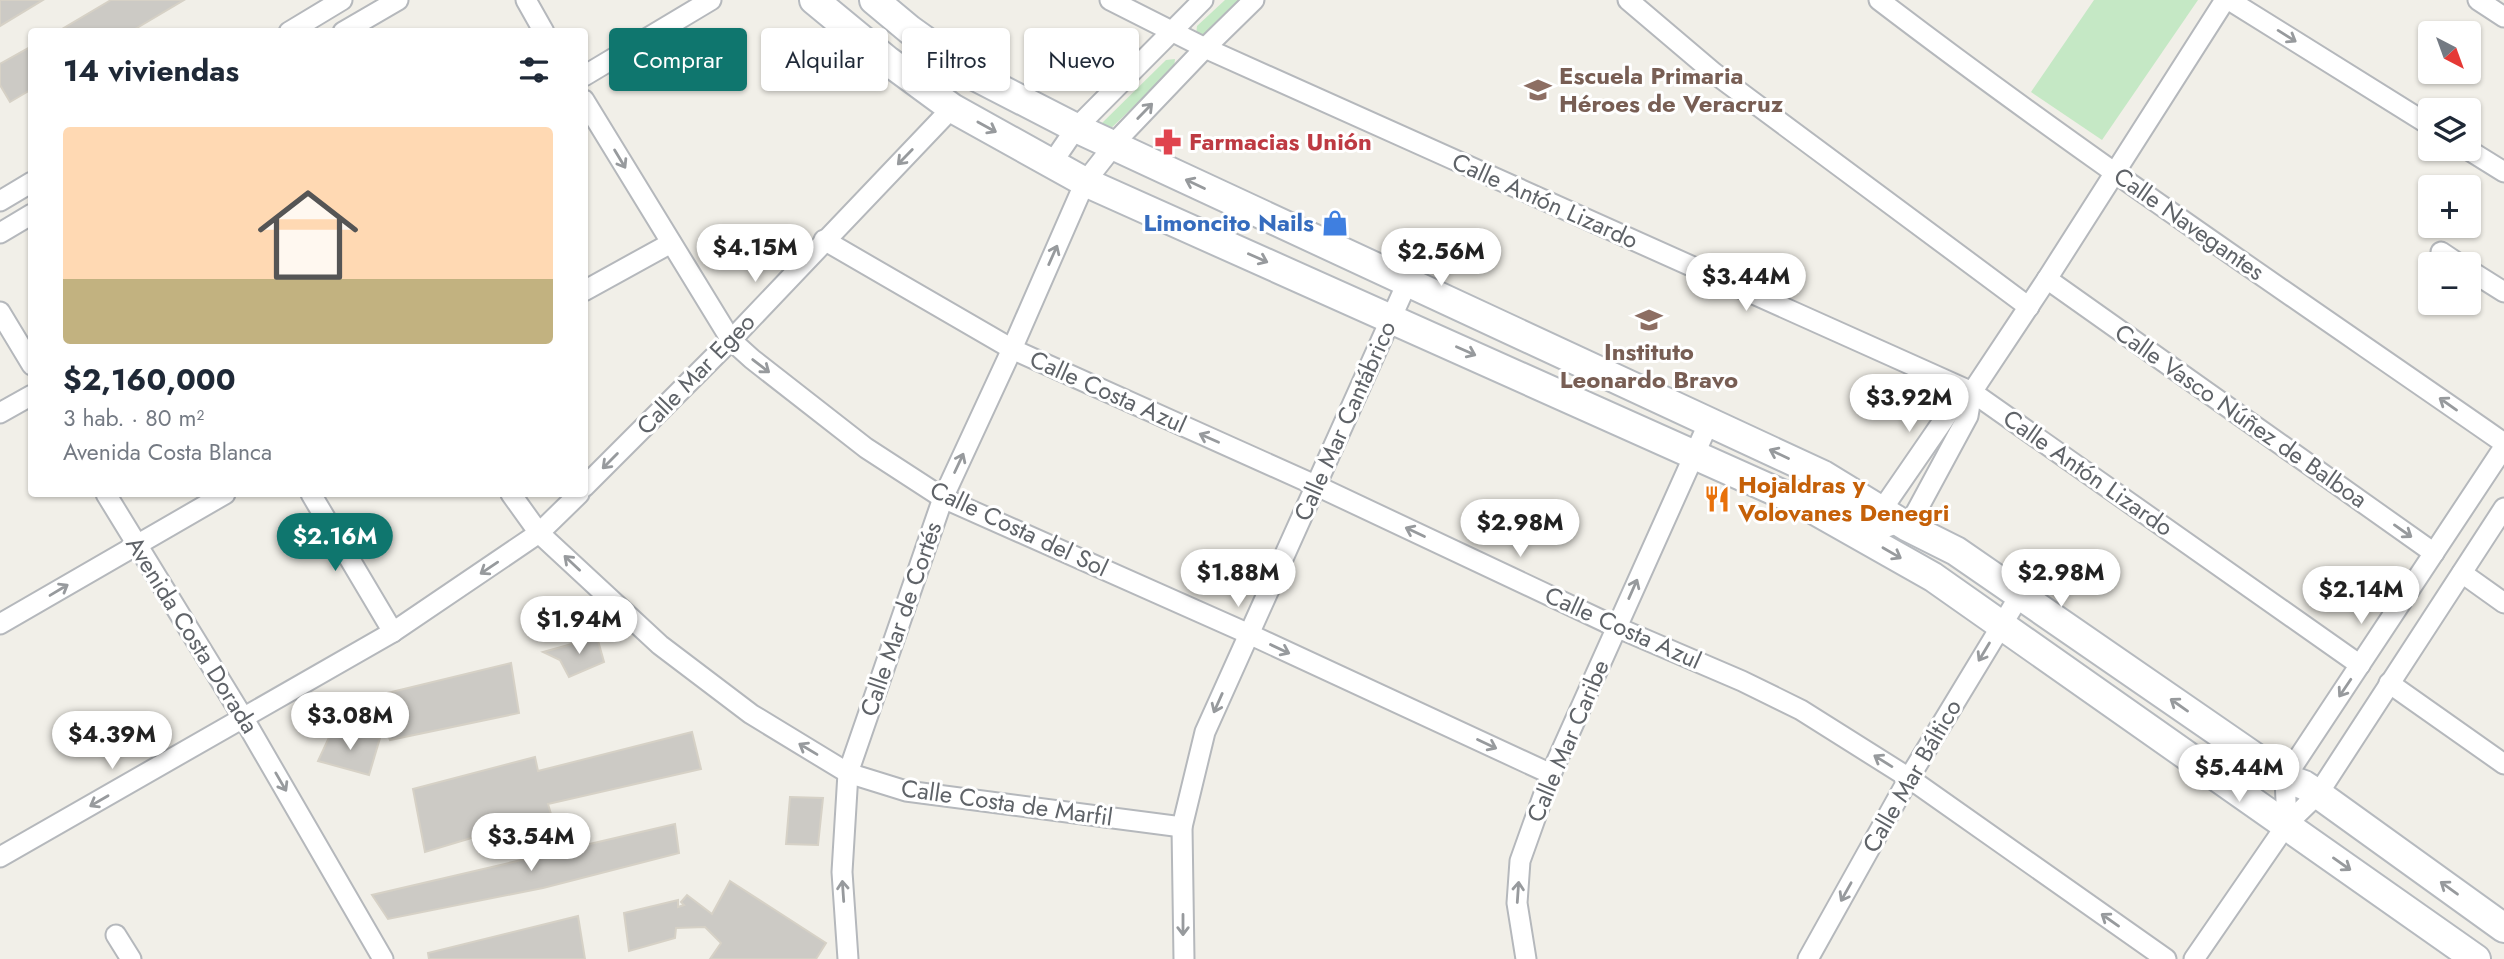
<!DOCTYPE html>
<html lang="es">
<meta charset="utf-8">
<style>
body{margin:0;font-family:Jost,sans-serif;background:#f2f2f3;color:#1f2937;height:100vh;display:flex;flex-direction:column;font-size:26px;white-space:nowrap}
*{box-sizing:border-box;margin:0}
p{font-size:23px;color:#747a83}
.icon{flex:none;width:38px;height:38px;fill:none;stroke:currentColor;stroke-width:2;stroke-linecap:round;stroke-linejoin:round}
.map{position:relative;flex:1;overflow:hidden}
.drawer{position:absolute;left:28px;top:28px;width:560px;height:469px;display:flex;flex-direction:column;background:#fff;border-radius:7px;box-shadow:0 2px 5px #0004}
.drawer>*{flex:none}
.banner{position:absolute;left:609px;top:28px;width:665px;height:63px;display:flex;gap:14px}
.needle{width:46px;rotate:139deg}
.fabs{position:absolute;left:2418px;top:21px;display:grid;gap:14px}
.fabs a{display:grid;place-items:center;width:63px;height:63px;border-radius:7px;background:#fff;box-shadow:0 2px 5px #0004;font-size:35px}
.price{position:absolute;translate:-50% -60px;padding:0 16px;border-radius:24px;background:#fff;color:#222;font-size:23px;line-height:46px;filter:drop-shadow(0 2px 4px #0008)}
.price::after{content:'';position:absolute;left:50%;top:42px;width:21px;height:16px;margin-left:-10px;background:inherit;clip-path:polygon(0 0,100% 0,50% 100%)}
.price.current{background:#0f766e;color:#fff}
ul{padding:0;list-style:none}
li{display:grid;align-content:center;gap:14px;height:371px;padding:0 35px}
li+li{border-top:2px solid #e0e1e3}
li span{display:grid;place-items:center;height:217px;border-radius:7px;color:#555}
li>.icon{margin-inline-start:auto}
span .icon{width:126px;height:126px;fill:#fffc;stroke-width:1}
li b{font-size:30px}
h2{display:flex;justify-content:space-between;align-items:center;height:84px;padding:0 35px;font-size:30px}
.tag{padding:0 24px;border-radius:7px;background:#fff;box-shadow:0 2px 5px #0004;font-size:24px;line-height:63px}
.tag.current{background:#0f766e;color:#fff}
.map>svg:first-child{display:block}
.green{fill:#c5e8c5}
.building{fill:#cccac5;stroke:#d6d1c6;stroke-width:2}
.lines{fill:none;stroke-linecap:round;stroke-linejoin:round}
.minor-casing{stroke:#b5b8bc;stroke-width:23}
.secondary-casing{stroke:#b6babf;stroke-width:32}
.minor{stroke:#fff;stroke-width:19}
.secondary{stroke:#fff;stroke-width:28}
.oneway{stroke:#979a9d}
.labels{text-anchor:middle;stroke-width:6;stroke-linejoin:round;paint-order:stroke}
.education-label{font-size:24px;font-weight:bold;fill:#785e54;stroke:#fff;text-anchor:start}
.health-label{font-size:24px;font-weight:bold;fill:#be3a42;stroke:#fff;text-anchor:start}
.street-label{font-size:24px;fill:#5f6368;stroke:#fff}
.shop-label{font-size:24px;font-weight:bold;fill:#366cbe;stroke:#fff;text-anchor:end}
.food-label{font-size:24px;font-weight:bold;fill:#c56008;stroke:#fff;text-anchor:start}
</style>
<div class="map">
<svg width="2504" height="959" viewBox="0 0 2504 959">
<rect width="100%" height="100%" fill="#f1efe8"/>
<g class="green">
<path d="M 1225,0 L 1240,0 L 1204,34 L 1196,35 L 1197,26 Z"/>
<path d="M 2094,0 L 2198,0 L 2102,140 L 2031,92 Z"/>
<path d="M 1175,59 L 1174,68 L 1106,133 L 1099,126 L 1166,60 Z"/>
</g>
<g class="building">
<path d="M 0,0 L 43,0 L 0,26 Z"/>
<path d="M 111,0 L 184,0 L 130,32 L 57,32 Z"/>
<path d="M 32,46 L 32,89 L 10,102 L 0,85 L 0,64 Z"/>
<path d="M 597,637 L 604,662 L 569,677 L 560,660 L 543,652 Z"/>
<path d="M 511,663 L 519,713 L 390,740 L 375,696 Z"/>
<path d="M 692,732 L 701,769 L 548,804 L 551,814 L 425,852 L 413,789 L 535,757 L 538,771 Z"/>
<path d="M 331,733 L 380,738 L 369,775 L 318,761 Z"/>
<path d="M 790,797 L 823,798 L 818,845 L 786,844 Z"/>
<path d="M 675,824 L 679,853 L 543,888 L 388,919 L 372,895 Z"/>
<path d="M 730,881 L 826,943 L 816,959 L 710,959 L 721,943 L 705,927 L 676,928 L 675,938 L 629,951 L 624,913 L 678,900 L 678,907 L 684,905 L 681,902 L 687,895 L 712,914 Z"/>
<path d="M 578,916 L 585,959 L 429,959 L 428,953 Z"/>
</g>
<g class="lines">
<g class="minor-casing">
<g id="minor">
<path d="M 526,0 L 544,32"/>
<path d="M 1110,0 L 1205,48 L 1972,392 L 2360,665"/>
<path d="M 1628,0 L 1714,73 L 2029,307"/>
<path d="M 1879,0 C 2082,155 2294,297 2504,443"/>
<path d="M 2229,0 L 2431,126"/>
<path d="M 2478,0 L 2504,17"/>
<path d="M 289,32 L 342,0"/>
<path d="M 343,32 L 398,0"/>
<path d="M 584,76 L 711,0"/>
<path d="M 584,100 L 731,340 L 752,359 L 866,448 L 943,498 L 1249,634 L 1551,774"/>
<path d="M 2467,149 L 2504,172"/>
<path d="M 1052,163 L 1076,128 L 1203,0"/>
<path d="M 0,201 L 32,182"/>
<path d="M 0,233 L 32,214"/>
<path d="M 824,240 L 1012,349 L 1317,486 L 1616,627 L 1742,681 L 1801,710 L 1909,778 L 2166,959"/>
<path d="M 2441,252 L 2459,264"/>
<path d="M 2469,270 L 2504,292"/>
<path d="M 2047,279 L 2434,553"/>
<path d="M 584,291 L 671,243"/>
<path d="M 0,312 L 32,365"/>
<path d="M 0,413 L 32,395"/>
<path d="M 584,487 L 731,340 L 952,108"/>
<path d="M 106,494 L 244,719 L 383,959"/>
<path d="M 311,494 L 393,632"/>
<path d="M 511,494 L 539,533 L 660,645 L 751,714 L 848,773 L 906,791 L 1182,827"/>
<path d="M 1821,502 L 1833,505 L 1877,527 L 1884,528 L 1895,524 L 1908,527 L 1968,416 L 1972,392"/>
<path d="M 1881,511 L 1954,405 L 1972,392 L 2047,279 L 2225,0"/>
<path d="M 2462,573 L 2504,603"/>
<path d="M 0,624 L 225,494"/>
<path d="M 2389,683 L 2504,764"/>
<path d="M 2287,824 L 2285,778 L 2504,447"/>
<path d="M 0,857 L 393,632 L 539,533 L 579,494"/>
<path d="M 116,935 L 131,959"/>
<path d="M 848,959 L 842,872 L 848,773 L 943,498 L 1012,349 L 1085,182 L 1122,135 L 1205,48 L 1254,0"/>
<path d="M 1184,959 L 1182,827 L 1205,732 L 1407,283"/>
<path d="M 1526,959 L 1517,903 L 1520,861 L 1551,774 L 1709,422"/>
<path d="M 1808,959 L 1909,778 L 2020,595"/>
<path d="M 2194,959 L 2287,824 L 2318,794 L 2504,508"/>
</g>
</g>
<g class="secondary-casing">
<g id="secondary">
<path d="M 814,0 L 888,61 L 952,108 L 1085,182 L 1804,504 L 1933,577 L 2476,959"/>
<path d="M 874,0 L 910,30 L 973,75 L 1076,128 L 1823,475 L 1908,527 L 1956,551 L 2285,778 L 2304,785 L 2318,794 L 2504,928"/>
</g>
</g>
<use href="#minor" class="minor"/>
<use href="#secondary" class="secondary"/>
</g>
<defs><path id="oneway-shaft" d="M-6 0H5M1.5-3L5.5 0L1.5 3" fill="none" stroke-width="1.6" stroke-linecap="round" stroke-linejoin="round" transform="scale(1.75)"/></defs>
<g class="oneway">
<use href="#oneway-shaft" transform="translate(2287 36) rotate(32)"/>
<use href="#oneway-shaft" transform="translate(1145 111) rotate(-46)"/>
<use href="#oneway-shaft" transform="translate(987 127) rotate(29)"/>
<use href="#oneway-shaft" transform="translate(905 157) rotate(134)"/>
<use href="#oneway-shaft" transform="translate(620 159) rotate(59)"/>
<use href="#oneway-shaft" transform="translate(1195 184) rotate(-155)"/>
<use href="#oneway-shaft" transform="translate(1053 255) rotate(-66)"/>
<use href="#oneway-shaft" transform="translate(1258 258) rotate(24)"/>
<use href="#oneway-shaft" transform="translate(1466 351) rotate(24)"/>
<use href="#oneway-shaft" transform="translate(761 366) rotate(38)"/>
<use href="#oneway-shaft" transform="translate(2448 404) rotate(-145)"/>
<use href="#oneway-shaft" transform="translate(1209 438) rotate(-156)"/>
<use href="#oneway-shaft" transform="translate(1779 454) rotate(-155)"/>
<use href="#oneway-shaft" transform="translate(610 461) rotate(135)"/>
<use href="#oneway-shaft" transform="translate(959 463) rotate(-65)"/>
<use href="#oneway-shaft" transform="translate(2403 531) rotate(35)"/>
<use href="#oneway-shaft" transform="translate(1415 532) rotate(-155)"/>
<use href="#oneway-shaft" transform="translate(1892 553) rotate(30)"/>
<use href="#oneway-shaft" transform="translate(572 563) rotate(-137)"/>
<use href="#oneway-shaft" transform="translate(489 568) rotate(146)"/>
<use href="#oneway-shaft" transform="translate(1633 589) rotate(-66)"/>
<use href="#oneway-shaft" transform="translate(59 590) rotate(-31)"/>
<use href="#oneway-shaft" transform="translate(1280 649) rotate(25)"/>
<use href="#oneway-shaft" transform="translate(1984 652) rotate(121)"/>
<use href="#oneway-shaft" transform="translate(2345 688) rotate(124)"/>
<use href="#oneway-shaft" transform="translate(1218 703) rotate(114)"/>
<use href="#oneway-shaft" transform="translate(2179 705) rotate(-145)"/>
<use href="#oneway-shaft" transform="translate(1487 744) rotate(25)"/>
<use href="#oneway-shaft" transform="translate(808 749) rotate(-149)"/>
<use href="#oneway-shaft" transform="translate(1883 761) rotate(-148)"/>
<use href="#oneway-shaft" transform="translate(281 782) rotate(60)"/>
<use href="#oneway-shaft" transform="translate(99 801) rotate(150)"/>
<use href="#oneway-shaft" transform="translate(2342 864) rotate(35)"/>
<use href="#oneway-shaft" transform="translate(2449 888) rotate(-144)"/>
<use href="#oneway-shaft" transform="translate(843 891) rotate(-94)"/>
<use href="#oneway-shaft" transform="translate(1518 892) rotate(-86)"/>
<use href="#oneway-shaft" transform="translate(1846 892) rotate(119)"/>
<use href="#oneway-shaft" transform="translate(2110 920) rotate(-145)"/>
<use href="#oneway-shaft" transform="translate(1183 925) rotate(90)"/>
</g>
<defs>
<g id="school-bare" transform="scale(2.1)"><path d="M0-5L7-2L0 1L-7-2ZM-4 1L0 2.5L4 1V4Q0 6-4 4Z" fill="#8d6e63" stroke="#fff" stroke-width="2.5" paint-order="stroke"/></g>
<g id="pharmacy-bare" transform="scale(2.1)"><path d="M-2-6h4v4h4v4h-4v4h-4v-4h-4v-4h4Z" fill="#e0444e" stroke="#fff" stroke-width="2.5" paint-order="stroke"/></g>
<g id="shop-bare" transform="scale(2.1)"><path d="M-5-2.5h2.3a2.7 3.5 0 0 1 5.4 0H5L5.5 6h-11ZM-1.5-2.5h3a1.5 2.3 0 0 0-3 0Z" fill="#3f7fe0" stroke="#fff" stroke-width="2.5" paint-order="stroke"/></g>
<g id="restaurant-bare" transform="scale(2.1)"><path d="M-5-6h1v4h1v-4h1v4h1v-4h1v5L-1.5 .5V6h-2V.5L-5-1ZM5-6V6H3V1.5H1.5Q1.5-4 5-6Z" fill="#e8710a" stroke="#fff" stroke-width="2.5" paint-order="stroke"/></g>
</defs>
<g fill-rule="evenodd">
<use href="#school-bare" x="1538" y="90"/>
<use href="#pharmacy-bare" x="1168" y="142"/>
<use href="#shop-bare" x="1335" y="223"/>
<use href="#school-bare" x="1649" y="320"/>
<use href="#restaurant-bare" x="1717" y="499"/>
</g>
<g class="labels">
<g class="education-label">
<text x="1559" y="84">Escuela Primaria<tspan x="1559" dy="28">Héroes de Veracruz</tspan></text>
<text x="1649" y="360" text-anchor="middle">Instituto<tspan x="1649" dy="28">Leonardo Bravo</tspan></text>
</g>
<g class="health-label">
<text x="1189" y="150">Farmacias Unión</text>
</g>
<g class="street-label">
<text transform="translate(1545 201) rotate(24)" y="8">Calle Antón Lizardo</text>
<text transform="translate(2189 224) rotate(35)" y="8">Calle Navegantes</text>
<text transform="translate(696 374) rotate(-46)" y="8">Calle Mar Egeo</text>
<text transform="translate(1108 392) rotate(24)" y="8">Calle Costa Azul</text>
<text transform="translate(2241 416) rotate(35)" y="8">Calle Vasco Núñez de Balboa</text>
<text transform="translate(1345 421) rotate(-66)" y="8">Calle Mar Cantábrico</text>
<text transform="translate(2088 473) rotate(35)" y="8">Calle Antón Lizardo</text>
<text transform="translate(1019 529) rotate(25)" y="8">Calle Costa del Sol</text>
<text transform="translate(901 619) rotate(-71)" y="8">Calle Mar de Cortés</text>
<text transform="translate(1623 628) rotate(24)" y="8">Calle Costa Azul</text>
<text transform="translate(192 635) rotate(58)" y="8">Avenida Costa Dorada</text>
<text transform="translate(1568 741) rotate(-67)" y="8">Calle Mar Caribe</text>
<text transform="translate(1912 776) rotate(-60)" y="8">Calle Mar Báltico</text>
<text transform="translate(1007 803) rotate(8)" y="8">Calle Costa de Marfil</text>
</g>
<g class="shop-label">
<text x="1314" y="231">Limoncito Nails</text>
</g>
<g class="food-label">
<text x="1738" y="493">Hojaldras y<tspan x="1738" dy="28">Volovanes Denegri</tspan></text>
</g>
</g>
</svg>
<div class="fabs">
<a><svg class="needle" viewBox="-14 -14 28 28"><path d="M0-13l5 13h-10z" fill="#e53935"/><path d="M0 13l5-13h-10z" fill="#747a83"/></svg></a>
<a><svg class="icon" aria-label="layers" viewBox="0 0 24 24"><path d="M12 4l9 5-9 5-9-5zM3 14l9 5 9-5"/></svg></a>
<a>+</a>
<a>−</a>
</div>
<b class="price" style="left:755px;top:284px">$4.15M</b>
<b class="price" style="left:1441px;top:288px">$2.56M</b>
<b class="price" style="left:1746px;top:313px">$3.44M</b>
<b class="price" style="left:1909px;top:434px">$3.92M</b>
<b class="price" style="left:1520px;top:559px">$2.98M</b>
<b class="price current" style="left:335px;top:573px">$2.16M</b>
<b class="price" style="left:1238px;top:609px">$1.88M</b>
<b class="price" style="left:2061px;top:609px">$2.98M</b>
<b class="price" style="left:2361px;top:626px">$2.14M</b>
<b class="price" style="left:579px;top:656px">$1.94M</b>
<b class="price" style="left:350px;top:752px">$3.08M</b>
<b class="price" style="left:112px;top:771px">$4.39M</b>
<b class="price" style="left:2239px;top:804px">$5.44M</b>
<b class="price" style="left:531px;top:873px">$3.54M</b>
<div class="banner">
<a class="tag current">Comprar</a>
<a class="tag">Alquilar</a>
<a class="tag">Filtros</a>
<a class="tag">Nuevo</a>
</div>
<section class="drawer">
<h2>14 viviendas<svg class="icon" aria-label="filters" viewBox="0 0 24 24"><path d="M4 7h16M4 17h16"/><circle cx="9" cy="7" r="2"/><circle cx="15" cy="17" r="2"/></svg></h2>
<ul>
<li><span style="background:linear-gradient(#ffd9b3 70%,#c2b280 0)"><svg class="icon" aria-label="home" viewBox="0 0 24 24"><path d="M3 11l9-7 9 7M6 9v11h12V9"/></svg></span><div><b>$2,160,000</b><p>3 hab. · 80 m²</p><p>Avenida Costa Blanca</p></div></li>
</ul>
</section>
</div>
